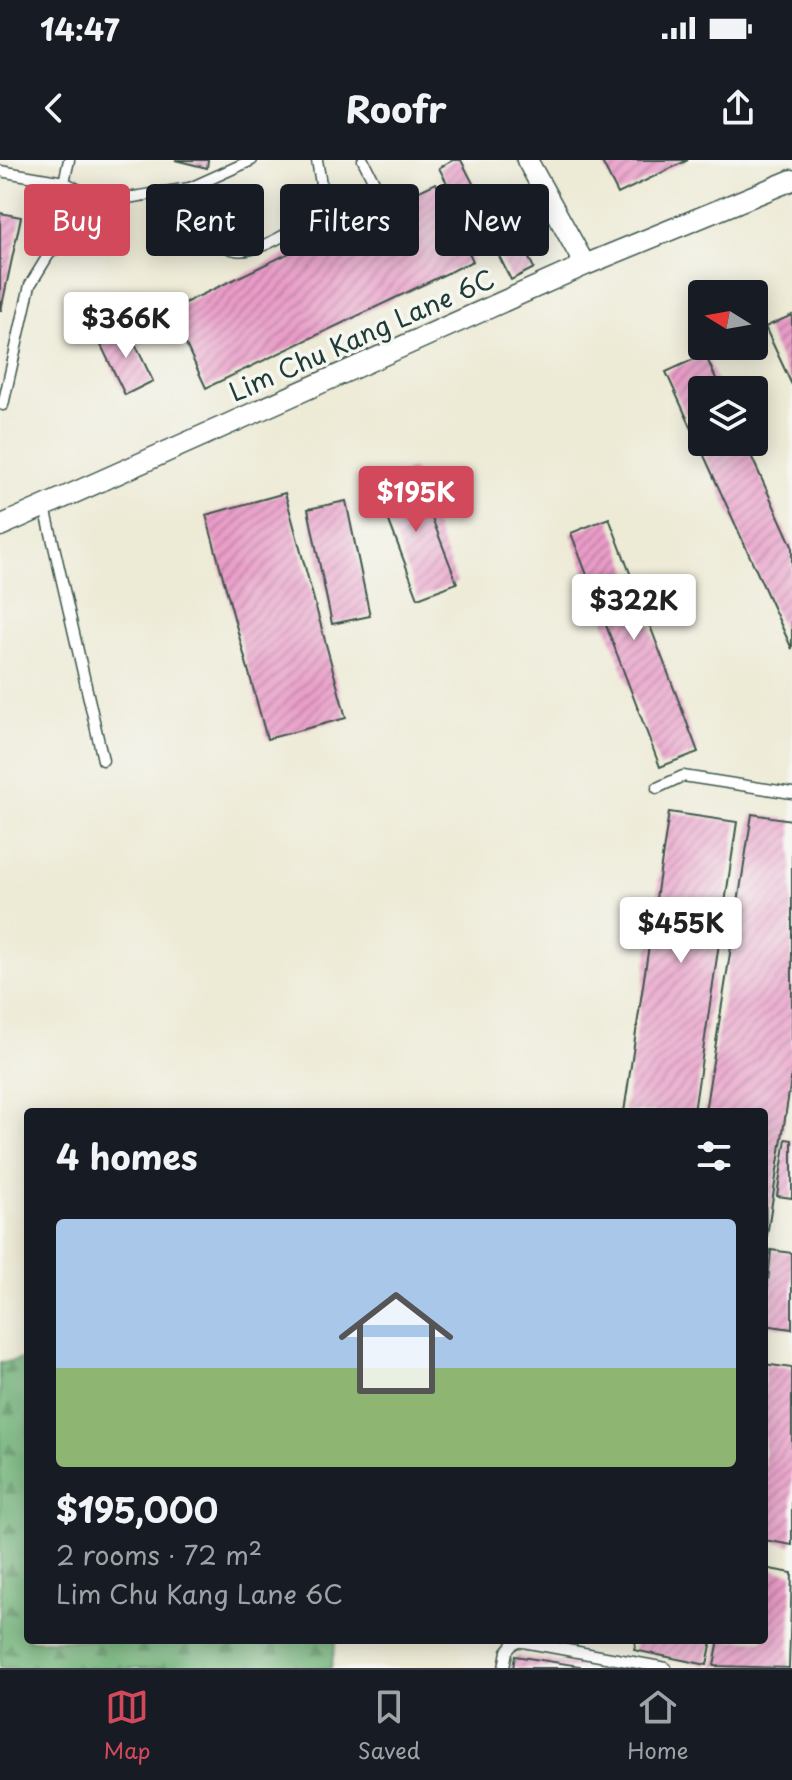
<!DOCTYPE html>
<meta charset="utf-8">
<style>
body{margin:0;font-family:"Playpen Sans",sans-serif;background:#20242c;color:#f1f3f6;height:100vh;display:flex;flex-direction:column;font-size:30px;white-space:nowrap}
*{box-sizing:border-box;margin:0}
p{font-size:26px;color:#9ea1a6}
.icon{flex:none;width:44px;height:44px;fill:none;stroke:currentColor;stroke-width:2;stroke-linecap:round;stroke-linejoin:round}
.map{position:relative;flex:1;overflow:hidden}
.side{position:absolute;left:24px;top:948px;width:744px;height:536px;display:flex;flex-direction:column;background:#171b24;border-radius:8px;box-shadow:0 4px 20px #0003}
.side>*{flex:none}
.hud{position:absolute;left:24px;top:24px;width:744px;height:72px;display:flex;gap:16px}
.needle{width:52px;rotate:281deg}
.fabs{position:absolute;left:688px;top:120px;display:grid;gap:16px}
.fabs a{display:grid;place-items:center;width:80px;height:80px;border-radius:8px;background:#171b24;box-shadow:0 4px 20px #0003;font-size:40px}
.price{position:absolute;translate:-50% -68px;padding:0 18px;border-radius:8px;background:#fff;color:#222;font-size:26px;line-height:52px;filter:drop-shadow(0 2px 4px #0008)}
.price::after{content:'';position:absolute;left:50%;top:48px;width:24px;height:18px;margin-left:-12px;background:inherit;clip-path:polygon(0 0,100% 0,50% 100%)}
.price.selected{background:#d1495b;color:#fff}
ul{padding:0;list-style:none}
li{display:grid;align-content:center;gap:16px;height:424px;padding:0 32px}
li span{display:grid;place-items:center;height:248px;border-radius:8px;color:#555}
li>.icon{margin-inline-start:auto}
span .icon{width:144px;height:144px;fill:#fffc;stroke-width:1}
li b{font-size:34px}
h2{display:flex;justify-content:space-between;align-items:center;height:96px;padding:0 32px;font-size:34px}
.chip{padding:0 28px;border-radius:8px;background:#171b24;box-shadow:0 4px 20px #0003;font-size:28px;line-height:72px}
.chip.selected{background:#d1495b;color:#fff}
.status{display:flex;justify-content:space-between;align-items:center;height:56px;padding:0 40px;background:#171b24;direction:ltr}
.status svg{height:22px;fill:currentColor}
header{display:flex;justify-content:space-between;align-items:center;height:104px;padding:0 32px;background:#171b24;font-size:36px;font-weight:700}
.tabs{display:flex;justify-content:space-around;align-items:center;height:112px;border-top:2px solid #363941;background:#171b24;font-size:22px;color:#9ea1a6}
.tabs a{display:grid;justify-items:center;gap:4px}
.tabs .selected{color:#d1495b}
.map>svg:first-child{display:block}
.forest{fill:url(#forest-firs);stroke:#467654;stroke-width:2}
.building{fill:url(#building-hatch)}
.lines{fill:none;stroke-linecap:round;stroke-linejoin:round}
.lane-casing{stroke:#3e574c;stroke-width:13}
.street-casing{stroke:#3e574c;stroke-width:23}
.lane{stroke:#fff;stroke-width:10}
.street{stroke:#fff;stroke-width:20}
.labels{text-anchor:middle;stroke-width:7;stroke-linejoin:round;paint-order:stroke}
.street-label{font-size:26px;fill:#1f3d34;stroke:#f6f6f2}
</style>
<div class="status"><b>14:47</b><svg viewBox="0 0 49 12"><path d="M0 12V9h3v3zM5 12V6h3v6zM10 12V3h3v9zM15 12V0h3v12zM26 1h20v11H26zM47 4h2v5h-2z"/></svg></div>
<header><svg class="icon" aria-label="back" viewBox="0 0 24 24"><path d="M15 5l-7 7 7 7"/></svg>Roofr<svg class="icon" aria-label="share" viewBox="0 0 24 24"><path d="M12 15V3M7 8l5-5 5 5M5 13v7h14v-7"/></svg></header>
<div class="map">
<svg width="792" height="1508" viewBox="0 0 792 1508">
<defs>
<pattern id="forest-firs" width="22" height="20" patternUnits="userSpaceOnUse" patternTransform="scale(2)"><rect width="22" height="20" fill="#6db074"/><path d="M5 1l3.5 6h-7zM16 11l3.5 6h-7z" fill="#599060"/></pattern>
<pattern id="building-hatch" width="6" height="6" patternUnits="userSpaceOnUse" patternTransform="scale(2)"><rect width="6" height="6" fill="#e99bc7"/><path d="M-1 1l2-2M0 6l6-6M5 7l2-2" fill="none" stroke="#bc80a2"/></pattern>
</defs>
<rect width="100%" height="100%" fill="#f6f6f2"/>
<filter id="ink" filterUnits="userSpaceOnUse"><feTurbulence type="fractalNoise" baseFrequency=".0125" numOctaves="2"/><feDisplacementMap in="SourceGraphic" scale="16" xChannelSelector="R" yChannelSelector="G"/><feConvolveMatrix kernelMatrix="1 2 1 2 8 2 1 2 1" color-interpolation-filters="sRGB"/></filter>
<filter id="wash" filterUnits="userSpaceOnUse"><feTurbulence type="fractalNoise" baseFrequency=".006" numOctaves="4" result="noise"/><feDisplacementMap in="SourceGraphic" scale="32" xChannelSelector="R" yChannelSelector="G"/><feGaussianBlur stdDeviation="1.8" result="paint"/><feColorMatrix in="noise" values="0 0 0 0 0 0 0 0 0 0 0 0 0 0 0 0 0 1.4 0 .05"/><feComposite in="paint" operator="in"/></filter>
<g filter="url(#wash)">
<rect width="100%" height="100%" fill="#edead5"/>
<path class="forest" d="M 28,1198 L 28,1480 L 336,1480 L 331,1508 L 0,1508 L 0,1203 Z"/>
<g id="blocks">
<g class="building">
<path d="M 175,0 L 208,0 L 207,8 Z"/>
<path d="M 453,0 L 461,0 L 481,39 L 461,50 L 439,8 Z"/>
<path d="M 601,0 L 688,0 L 618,34 Z"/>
<path d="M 436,23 L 473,101 L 206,228 L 170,150 Z"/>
<path d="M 485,43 L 501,72 L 478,85 L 462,57 Z"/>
<path d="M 0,53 L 21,57 L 1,150 L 0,150 Z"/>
<path d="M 519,79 L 534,108 L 511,120 L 496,90 Z"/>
<path d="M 792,155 L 792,225 L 765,167 Z"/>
<path d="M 126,165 L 153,221 L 125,235 L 98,179 Z"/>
<path d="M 705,194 L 721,230 L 702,230 L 702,282 L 745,282 L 792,386 L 792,489 L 666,212 Z"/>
<path d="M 413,309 L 457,423 L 418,438 L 375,324 Z"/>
<path d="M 285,333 L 346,558 L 267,579 L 206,355 Z"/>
<path d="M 346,341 L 370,456 L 332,464 L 308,349 Z"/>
<path d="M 609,358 L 698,592 L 660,607 L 571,373 Z"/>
<path d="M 669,652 L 737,662 L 694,952 L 624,952 Z"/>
<path d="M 752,654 L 792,660 L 792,913 L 766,1082 L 764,952 L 705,952 Z"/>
<path d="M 786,979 L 792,980 L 792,1038 L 777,1036 Z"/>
<path d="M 771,1090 L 792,1093 L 792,1169 L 764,1165 Z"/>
<path d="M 764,1204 L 792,1208 L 792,1385 L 764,1380 Z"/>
<path d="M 764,1408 L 792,1413 L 789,1508 L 714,1506 L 719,1480 L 764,1480 Z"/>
<path d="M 636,1480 L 712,1480 L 707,1505 L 634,1490 Z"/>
<path d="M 515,1496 L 580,1506 L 580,1508 L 513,1508 Z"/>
</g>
</g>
</g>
<g filter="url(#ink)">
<use href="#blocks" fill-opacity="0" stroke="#3e574c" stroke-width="2"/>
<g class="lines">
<g class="lane-casing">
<g id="lane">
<path d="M 363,0 L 379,32"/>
<path d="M 0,11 L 64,22 L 102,42 L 190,28 L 252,0"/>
<path d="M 64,22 L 69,0"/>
<path d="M 190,28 C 219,112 245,100 313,58 L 322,30 L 317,0"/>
<path d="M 3,245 L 30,125 L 49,94 L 75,74 L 102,42"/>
<path d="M 45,347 L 103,600"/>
<path d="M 657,628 L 683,616 L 792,633"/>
<path d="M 504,1508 L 507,1491 L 515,1482 L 523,1482 L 666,1508"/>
</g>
</g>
<g class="street-casing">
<g id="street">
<path d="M 527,0 L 585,105"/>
<path d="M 0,366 L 585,105 L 792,20"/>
</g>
</g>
<use href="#lane" class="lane"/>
<use href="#street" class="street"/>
</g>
</g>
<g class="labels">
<g class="street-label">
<text transform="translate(362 176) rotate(-24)" y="9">Lim Chu Kang Lane 6C</text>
</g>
</g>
</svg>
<div class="fabs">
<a><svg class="needle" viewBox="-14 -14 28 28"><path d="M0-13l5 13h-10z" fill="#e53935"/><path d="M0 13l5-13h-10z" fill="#9ea1a6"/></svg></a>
<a><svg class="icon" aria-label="layers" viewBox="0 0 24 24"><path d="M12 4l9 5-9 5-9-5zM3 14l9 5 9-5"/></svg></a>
</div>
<b class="price" style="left:126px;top:200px">$366K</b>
<b class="price selected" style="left:416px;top:374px">$195K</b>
<b class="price" style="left:634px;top:482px">$322K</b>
<b class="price" style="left:681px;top:805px">$455K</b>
<div class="hud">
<a class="chip selected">Buy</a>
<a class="chip">Rent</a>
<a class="chip">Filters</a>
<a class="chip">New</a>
</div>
<section class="side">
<h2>4 homes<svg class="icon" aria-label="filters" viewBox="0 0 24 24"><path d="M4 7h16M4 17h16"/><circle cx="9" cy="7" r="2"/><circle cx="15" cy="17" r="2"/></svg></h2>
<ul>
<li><span style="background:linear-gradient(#a9c7e8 60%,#8fb573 0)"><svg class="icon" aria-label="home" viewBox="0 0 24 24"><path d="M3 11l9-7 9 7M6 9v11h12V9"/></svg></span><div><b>$195,000</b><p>2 rooms · 72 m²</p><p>Lim Chu Kang Lane 6C</p></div></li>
</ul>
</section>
</div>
<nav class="tabs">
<a class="selected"><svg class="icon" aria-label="map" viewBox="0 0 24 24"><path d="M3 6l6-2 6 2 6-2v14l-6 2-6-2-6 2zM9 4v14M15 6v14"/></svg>Map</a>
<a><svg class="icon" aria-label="saved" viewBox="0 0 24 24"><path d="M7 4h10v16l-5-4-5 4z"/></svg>Saved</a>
<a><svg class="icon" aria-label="home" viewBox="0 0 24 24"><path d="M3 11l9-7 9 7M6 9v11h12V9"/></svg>Home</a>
</nav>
